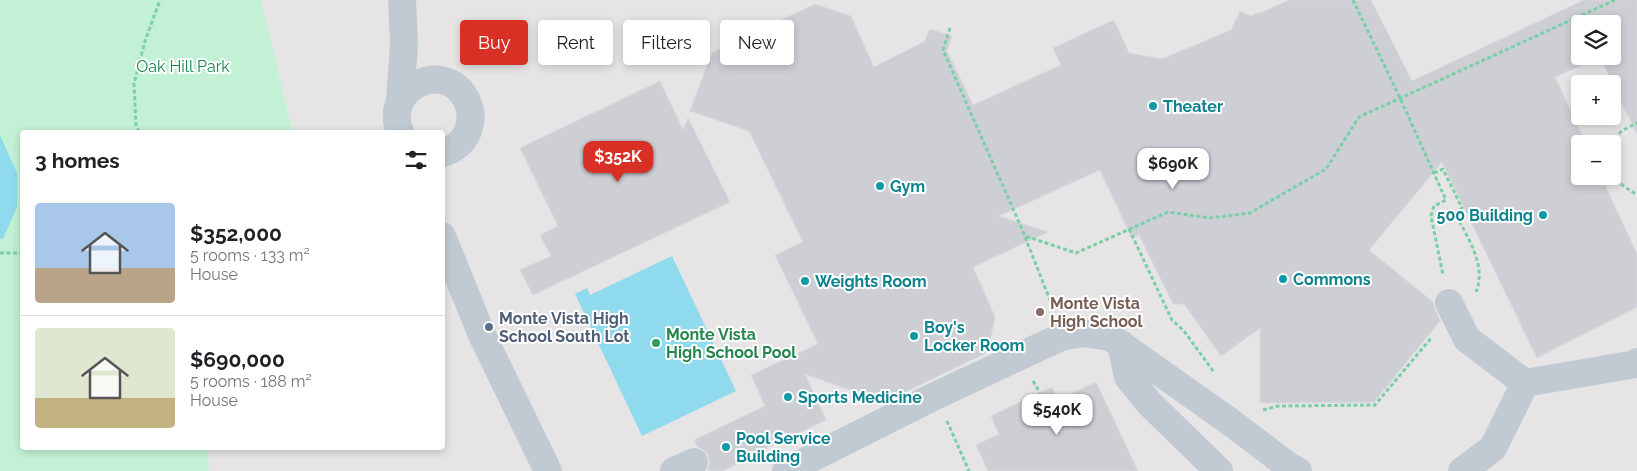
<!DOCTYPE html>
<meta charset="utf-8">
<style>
body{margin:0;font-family:Raleway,sans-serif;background:#f2f2f2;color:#202124;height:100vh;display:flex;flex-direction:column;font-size:19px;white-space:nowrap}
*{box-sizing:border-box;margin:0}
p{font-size:16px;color:#757577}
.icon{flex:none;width:28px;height:28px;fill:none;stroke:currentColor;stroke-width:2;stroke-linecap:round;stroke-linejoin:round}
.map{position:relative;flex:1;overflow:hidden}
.side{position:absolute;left:20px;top:130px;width:425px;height:320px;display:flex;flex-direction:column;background:#fff;border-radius:5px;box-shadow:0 2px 8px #0003}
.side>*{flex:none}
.top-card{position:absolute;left:460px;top:20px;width:475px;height:45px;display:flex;gap:10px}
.controls{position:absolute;left:1571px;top:15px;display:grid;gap:10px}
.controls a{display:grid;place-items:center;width:50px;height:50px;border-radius:5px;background:#fff;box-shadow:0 2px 8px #0003;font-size:25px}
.price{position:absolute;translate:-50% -42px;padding:0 11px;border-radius:10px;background:#fff;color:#222;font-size:16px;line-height:32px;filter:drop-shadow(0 1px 2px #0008)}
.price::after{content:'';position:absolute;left:50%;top:30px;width:15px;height:11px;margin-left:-8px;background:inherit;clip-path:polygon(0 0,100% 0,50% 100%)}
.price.selected{background:#d93025;color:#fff}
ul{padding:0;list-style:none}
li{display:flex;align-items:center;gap:15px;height:125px;padding:0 15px}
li+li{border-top:1px solid #e0e0e0}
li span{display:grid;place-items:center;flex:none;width:140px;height:100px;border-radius:5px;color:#555}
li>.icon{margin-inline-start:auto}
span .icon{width:60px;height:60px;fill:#fffc;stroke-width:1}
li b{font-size:21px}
h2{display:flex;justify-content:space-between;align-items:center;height:60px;padding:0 15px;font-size:21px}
.pill{padding:0 18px;border-radius:5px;background:#fff;box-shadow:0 2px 8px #0003;font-size:18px;line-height:45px}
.pill.selected{background:#d93025;color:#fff}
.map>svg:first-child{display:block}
.education{fill:#e6e4e5;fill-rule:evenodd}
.green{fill:#c3f1d5}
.water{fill:#90daee}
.building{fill:#cdcfd5;stroke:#d7d9de;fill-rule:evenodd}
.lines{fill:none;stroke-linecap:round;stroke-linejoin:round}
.path{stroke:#7ad0a6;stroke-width:3;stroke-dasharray:4 2.5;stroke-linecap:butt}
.minor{stroke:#c1cad2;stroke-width:28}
.culture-dot{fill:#0f9aa8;stroke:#fff;stroke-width:2}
.education-dot{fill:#8d6e63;stroke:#fff;stroke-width:2}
.service-dot{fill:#5c6f8a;stroke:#fff;stroke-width:2}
.leisure-dot{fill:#2e9e5b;stroke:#fff;stroke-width:2}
.labels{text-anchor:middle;stroke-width:4;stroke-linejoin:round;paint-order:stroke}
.park-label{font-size:16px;fill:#17864f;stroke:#fff}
.culture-label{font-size:16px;font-weight:bold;fill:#0d838f;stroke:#fff;text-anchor:start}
.education-label{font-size:16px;font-weight:bold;fill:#785e54;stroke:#fff;text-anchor:start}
.service-label{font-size:16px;font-weight:bold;fill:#4e5e75;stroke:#fff;text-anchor:start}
.leisure-label{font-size:16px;font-weight:bold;fill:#27864d;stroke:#fff;text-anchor:start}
</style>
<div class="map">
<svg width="1637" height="471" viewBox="0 0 1637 471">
<rect width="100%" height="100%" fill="#f5f3f3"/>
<path class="education" d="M 261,0 L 1637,0 L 1637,471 L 209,471 L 208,448 L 442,448 L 442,132 L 293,132 ZM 1580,24 L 1612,24 L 1612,56 L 1580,56 ZM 1580,84 L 1612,84 L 1612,116 L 1580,116 ZM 1580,144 L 1612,144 L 1612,176 L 1580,176 Z"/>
<path class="green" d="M 0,0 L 261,0 L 293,132 L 22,132 L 22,448 L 208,448 L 209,471 L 0,471 Z"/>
<g class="water">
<path d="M 0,135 L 17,173 L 17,207 L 3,239 L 0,239 Z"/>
<path d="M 672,256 L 736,391 L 642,436 L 575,294 L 587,288 L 590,295 Z"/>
</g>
<g class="building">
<path d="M 1289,0 L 1371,0 L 1412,81 L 1584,0 L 1637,0 L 1637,135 L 1600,57 L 1555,77 L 1586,144 L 1580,144 L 1580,176 L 1601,176 L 1637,254 L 1637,307 L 1537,358 L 1442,162 L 1369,250 L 1433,302 L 1435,310 L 1440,321 L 1374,402 L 1260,403 L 1260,328 L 1221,356 L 1184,304 L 1173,304 L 1139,235 L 1132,238 L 1100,170 L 999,216 L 1048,232 L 973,267 L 995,317 L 988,352 L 884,402 L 805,374 L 826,420 L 756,453 L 757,455 L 722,471 L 709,471 L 708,469 L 710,463 L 708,455 L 703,450 L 698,447 L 694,440 L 765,406 L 751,375 L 818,344 L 775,255 L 803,242 L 749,131 L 690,111 L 712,53 L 815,4 L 851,16 L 874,67 L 924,42 L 930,29 L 952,36 L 947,51 L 973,105 L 1061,65 L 1053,48 L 1114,20 L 1129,53 L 1162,59 L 1231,30 L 1240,11 L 1251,16 L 1260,12 L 1261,13 ZM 1580,24 L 1612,24 L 1612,56 L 1580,56 Z"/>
<path d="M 660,81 L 683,130 L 688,118 L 730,202 L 533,295 L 520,270 L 551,256 L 540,235 L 558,226 L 520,148 Z"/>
<path d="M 1096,382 L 1138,471 L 988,471 L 976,445 L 999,434 L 991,416 L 1052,387 L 1058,400 Z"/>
</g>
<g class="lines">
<g class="path">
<path d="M 1353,0 L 1400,98 L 1446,200 L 1434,206 L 1431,216 L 1443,275"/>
<path d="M 950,28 L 943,50 L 1025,236 L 1076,253 L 1168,212 L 1210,218 L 1250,213 L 1326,169 L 1359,117 L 1615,0"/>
<path d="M 139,132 L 136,125 L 134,84 L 145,41 L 160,0"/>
<path d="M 1611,144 C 1616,133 1626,128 1637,123"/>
<path d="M 1434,173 L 1443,169 L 1462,208 L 1455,213 C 1467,237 1487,265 1476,292"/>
<path d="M 1612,175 L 1615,180 L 1637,195"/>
<path d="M 1129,229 L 1172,320 L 1184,331 L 1214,372"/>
<path d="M 1025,237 L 1054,310"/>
<path d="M 0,253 L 22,253"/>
<path d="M 1033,381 L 1040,393"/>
<path d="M 1263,410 L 1278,406 L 1375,405 L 1432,337"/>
<path d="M 947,421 L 969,471"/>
</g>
<g class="minor">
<path d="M 400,100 L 404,45 L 402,0"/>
<path d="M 400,132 C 382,86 447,58 467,101 C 471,110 472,118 469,127 C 466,140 455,150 442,153"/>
<path d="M 442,236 L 482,335 L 548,471"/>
<path d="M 1449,303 L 1467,339 L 1525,383 L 1636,364 L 1637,362"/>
<path d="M 1121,344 L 1128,377 L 1149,403 L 1219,471"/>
<path d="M 674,471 L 694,462"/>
<path d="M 786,471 L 935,396 L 1061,337 L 1082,333 L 1110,337 L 1229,421 L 1287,465 L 1298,471"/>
<path d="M 1462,471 L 1493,448 L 1525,383"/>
</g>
</g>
<g class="culture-dot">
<circle cx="1153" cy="106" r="5"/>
<circle cx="880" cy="186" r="5"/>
<circle cx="1543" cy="215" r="5"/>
<circle cx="1283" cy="279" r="5"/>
<circle cx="805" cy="281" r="5"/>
<circle cx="914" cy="336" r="5"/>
<circle cx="788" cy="397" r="5"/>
<circle cx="726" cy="447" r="5"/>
</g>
<circle class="education-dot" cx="1040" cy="312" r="5"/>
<circle class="service-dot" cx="489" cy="327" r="5"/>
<circle class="leisure-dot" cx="656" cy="343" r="5"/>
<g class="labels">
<g class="park-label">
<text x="183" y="72">Oak Hill Park</text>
</g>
<g class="culture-label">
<text x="1163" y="112">Theater</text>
<text x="890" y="192">Gym</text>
<text x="1533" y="221" text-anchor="end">500 Building</text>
<text x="1293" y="285">Commons</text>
<text x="815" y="287">Weights Room</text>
<text x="924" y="333">Boy's<tspan x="924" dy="18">Locker Room</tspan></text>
<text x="798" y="403">Sports Medicine</text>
<text x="736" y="444">Pool Service<tspan x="736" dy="18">Building</tspan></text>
</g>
<g class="education-label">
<text x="1050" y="309">Monte Vista<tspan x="1050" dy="18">High School</tspan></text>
</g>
<g class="service-label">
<text x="499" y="324">Monte Vista High<tspan x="499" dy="18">School South Lot</tspan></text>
</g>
<g class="leisure-label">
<text x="666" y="340">Monte Vista<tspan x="666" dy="18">High School Pool</tspan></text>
</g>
</g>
</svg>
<div class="controls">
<a><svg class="icon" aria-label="layers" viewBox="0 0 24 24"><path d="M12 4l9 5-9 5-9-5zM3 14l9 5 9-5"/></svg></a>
<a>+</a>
<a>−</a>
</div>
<b class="price selected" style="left:618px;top:183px">$352K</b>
<b class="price" style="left:1173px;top:190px">$690K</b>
<b class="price" style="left:1057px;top:436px">$540K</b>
<div class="top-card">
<a class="pill selected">Buy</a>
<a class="pill">Rent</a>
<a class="pill">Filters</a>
<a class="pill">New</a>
</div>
<section class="side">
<h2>3 homes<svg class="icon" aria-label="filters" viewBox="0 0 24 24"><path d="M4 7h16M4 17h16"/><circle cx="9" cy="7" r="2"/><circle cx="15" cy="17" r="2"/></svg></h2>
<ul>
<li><span style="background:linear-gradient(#a9c7e8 65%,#b9a48a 0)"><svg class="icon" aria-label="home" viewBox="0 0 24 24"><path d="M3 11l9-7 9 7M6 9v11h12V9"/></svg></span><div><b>$352,000</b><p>5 rooms · 133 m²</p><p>House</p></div></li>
<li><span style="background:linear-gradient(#dfe7d0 70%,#c2b280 0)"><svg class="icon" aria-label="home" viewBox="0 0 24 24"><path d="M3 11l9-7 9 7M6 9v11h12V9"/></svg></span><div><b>$690,000</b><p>5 rooms · 188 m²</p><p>House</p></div></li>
</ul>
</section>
</div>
